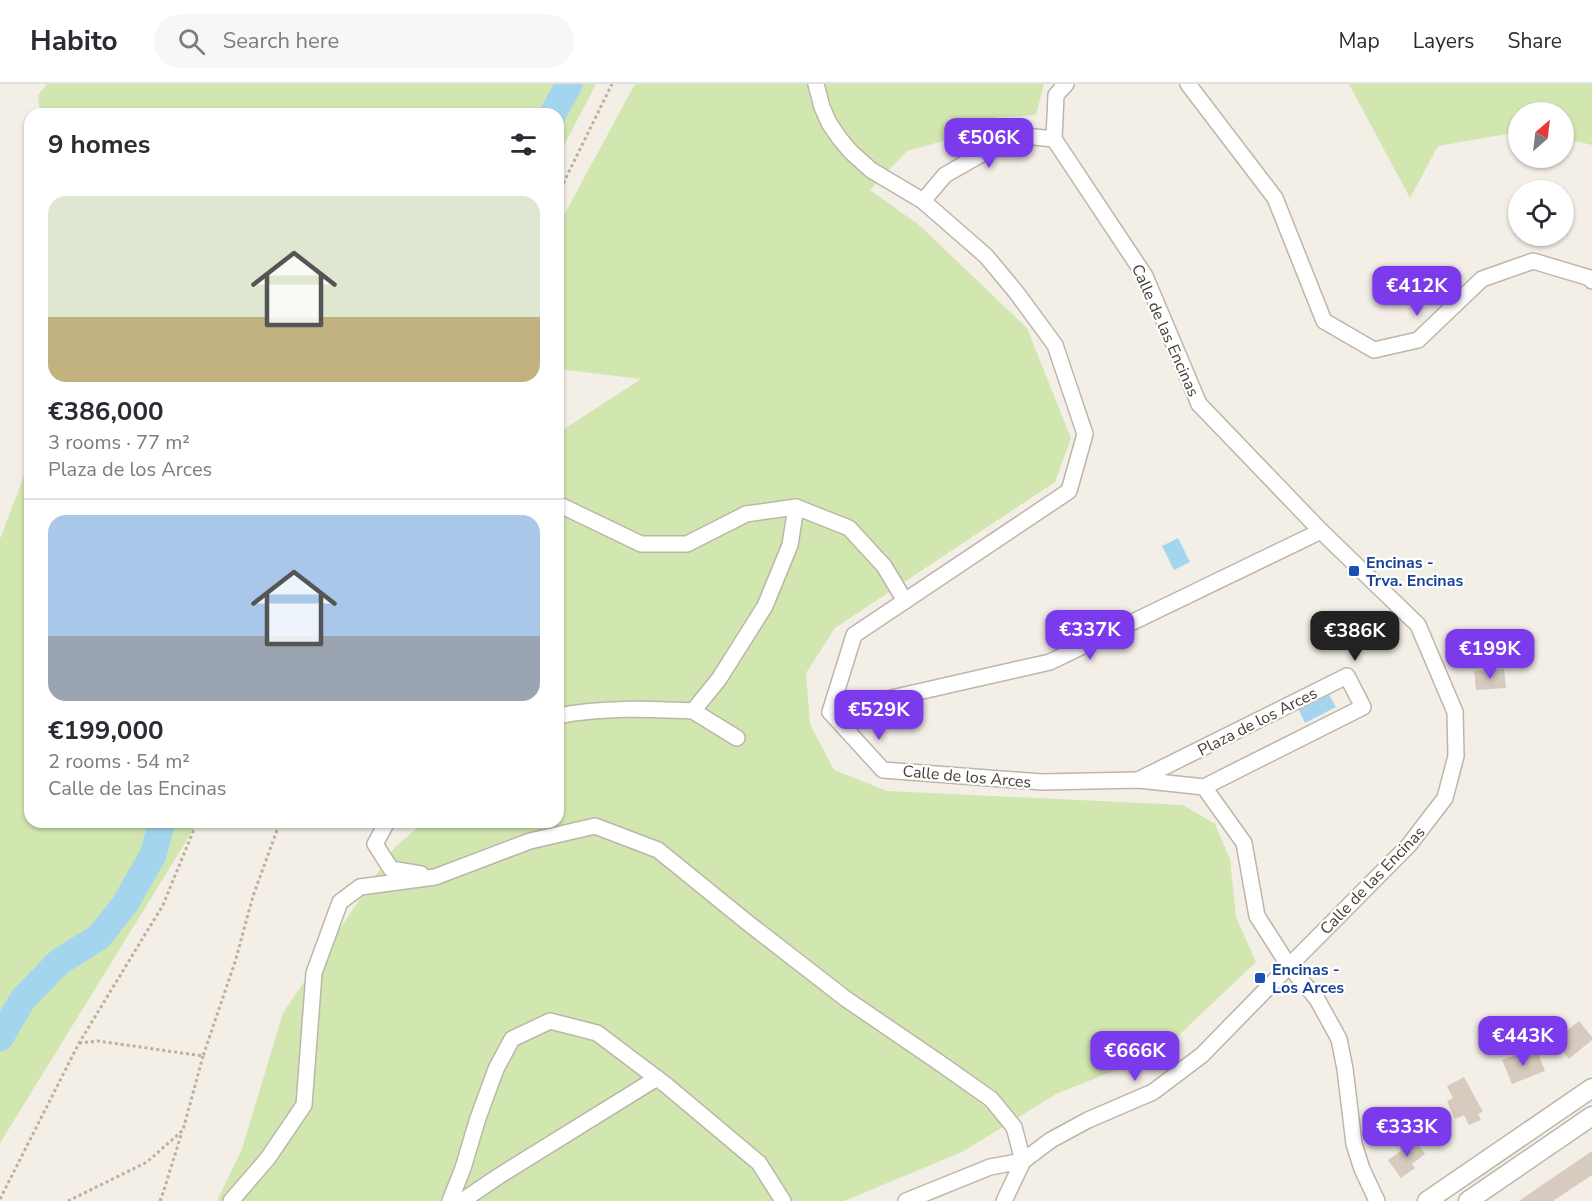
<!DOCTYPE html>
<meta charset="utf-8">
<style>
body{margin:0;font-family:"Nunito Sans",sans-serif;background:#f7f7f7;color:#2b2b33;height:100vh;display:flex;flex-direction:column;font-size:22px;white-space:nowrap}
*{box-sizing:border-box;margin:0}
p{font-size:20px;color:#7c7c81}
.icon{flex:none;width:33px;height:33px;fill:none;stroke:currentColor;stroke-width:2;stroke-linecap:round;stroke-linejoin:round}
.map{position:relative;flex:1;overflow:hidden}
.panel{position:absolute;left:24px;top:24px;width:540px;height:720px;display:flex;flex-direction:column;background:#fff;border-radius:18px;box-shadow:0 2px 4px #0004}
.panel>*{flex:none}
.needle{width:39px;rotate:28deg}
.fabs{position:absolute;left:1508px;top:18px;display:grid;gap:12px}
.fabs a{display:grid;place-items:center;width:66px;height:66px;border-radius:50%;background:#fff;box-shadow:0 2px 4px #0004;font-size:30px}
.price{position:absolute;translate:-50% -51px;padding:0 14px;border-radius:12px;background:#7c3aed;color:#fff;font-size:20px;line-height:39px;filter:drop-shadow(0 2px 3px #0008)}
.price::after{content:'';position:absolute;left:50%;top:36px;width:18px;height:14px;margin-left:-9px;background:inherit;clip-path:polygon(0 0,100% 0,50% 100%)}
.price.current{background:#222;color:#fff}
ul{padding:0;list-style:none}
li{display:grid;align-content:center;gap:12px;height:318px;padding:0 24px}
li+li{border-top:2px solid #e1e1e2}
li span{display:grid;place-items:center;height:186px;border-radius:18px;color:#555}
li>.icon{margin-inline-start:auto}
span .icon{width:108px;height:108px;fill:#fffc;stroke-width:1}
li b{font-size:26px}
h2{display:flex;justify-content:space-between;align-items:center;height:72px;padding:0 24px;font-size:26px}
header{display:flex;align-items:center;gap:36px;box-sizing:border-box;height:84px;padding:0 30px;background:#fff;border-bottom:2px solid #e1e1e2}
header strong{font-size:28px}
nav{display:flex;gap:33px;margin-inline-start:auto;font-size:21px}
.search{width:420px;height:54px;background:#f7f7f7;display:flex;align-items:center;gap:15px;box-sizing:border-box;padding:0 21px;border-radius:33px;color:#7c7c81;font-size:22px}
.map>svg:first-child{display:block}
.green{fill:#d2e6b0}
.water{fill:#a3d6ee}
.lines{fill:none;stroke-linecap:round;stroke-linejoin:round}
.river{stroke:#a3d6ee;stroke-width:27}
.building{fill:#d7cbbf}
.minor-casing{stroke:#beb5a9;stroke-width:18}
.tertiary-casing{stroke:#beb5a9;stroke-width:21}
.path{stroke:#bfaf9a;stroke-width:3;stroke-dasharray:3 3;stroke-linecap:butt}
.minor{stroke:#fff;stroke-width:15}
.tertiary{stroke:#fff;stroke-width:18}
.transit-dot{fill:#1a4fb4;stroke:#fff;stroke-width:2}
.labels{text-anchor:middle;stroke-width:4.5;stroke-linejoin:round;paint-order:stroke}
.street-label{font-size:16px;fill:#453e35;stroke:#fff}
.transit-label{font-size:16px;font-weight:bold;fill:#164399;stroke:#fff;text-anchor:start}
</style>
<header>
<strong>Habito</strong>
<div class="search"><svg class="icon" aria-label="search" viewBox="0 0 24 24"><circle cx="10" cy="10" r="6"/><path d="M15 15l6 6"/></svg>Search here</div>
<nav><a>Map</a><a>Layers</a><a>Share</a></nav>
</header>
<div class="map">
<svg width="1592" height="1117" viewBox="0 0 1592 1117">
<rect width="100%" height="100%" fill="#f3eee6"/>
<g class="green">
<path d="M 47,0 L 596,0 L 558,73 L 558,30 L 40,30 L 38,11 Z"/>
<path d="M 635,0 L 1044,0 L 1036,31 L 998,33 L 943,57 L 907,67 L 870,106 L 919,141 L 1027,244 L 1071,354 L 1055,398 L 835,544 L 806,589 L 810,640 L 834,686 L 887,707 L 1183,721 L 1215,740 L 1230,775 L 1236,833 L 1256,878 L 1161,968 L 1056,1010 L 962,1068 L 844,1117 L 217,1117 L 242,1065 L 283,929 L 395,763 L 424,738 L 558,738 L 558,349 L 641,295 L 558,285 L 558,142 Z"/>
<path d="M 1349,0 L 1592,0 L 1592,61 L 1563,54 L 1563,28 L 1518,28 L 1518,48 L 1438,62 L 1410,114 Z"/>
<path d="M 30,376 L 30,738 L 198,738 L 0,1059 L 0,455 Z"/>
</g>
<g class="water">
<path d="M 1178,454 L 1190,478 L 1174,486 L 1162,462 Z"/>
<path d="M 1329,611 L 1336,623 L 1305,639 L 1299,626 Z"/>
</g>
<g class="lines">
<g class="river">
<path d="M 553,30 L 569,0"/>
<path d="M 0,954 L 23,915 L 59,878 L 99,853 L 125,820 L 153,771 L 162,738"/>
</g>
</g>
<g class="building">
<path d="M 1504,585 L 1506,604 L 1476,606 L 1474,587 Z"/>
<path d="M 1579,937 L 1592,953 L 1592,956 L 1569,975 L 1554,957 Z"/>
<path d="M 1520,969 L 1523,975 L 1538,969 L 1545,987 L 1512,1000 L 1502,976 Z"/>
<path d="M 1464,993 L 1483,1028 L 1478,1030 L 1481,1036 L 1469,1041 L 1464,1031 L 1455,1035 L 1447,1017 L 1453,1014 L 1447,1002 Z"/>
<path d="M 1414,1054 L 1425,1070 L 1412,1080 L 1415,1084 L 1401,1094 L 1388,1076 L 1401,1067 L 1400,1064 Z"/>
<path d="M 1592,1067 L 1592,1091 L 1553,1117 L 1519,1117 Z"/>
</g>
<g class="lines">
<g class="minor-casing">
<g id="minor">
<path d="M 816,0 L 822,23 L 829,39 L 840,55 L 851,68 L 871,86 L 923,117 L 986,172 L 1016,208 L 1055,261 L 1085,350 L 1069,407 L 854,551 L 830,628 L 883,686 L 1042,698 L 1139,696 L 1204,703 L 1244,759 L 1257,832 L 1289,882 L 1317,915 L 1339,955 L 1345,985 L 1354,1060 L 1362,1085 L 1377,1117"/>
<path d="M 1188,0 L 1275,114 L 1324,237 L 1374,266 L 1418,256 L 1482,195 L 1533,177 L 1590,194 L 1592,197"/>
<path d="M 923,117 L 945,91 L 1015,51 L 1054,55"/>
<path d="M 558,422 L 562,422 L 641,460 L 687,460 L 746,430 L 796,423 L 849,444 L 884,482 L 905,517"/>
<path d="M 693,627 L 737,654"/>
<path d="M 830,628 L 1050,578 L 1321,447"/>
<path d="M 558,632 C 602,623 648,625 693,627 L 719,595 L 765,522 L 790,461 L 796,423"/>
<path d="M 1140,695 L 1347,592 L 1363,623 L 1204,703"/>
<path d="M 387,738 L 375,760 L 391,785 L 421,790"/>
<path d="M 231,1117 L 268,1074 L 304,1021 L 314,889 L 340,818 L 360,803 L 435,793 L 530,757 L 595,742 L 658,766 L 748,839 L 846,915 L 937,977 L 991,1015 L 1014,1043 L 1023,1077 L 990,1083 L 906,1117"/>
<path d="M 450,1117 L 463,1084 L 478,1034 L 496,985 L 512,955 L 550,937 L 597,949 L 666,1001 L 759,1079 L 783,1117"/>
<path d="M 462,1117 L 499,1092 L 657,994"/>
<path d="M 1004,1117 L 1023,1077 L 1051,1056 L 1088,1036 L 1153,1008 L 1202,971 L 1289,882 L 1409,761 L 1445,714 L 1456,672 L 1455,628 L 1418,541 L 1321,447 L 1199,320 L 1145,192 L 1054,55 L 1056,11 L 1066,0"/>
</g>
</g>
<g class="tertiary-casing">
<g id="tertiary">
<path d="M 1427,1117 L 1592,1004"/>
<path d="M 1468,1117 L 1592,1032"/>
</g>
</g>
<g class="path">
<path d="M 558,110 L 612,0"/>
<path d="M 79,959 L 98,957 L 203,972 L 235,878 L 253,812 L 280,738"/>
<path d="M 0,1115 L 79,959 L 163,821 L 197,738"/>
<path d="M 68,1117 L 147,1078 L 183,1046 L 203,972"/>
<path d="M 160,1117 L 163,1109 L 182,1048"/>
</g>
<use href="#minor" class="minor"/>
<use href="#tertiary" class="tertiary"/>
</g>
<g class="transit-dot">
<rect x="1348" y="481" width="12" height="12" rx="3"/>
<rect x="1254" y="888" width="12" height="12" rx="3"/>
</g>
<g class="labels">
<g class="street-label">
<text transform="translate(1166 246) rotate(66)" y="6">Calle de las Encinas</text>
<text transform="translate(1257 637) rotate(-27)" y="6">Plaza de los Arces</text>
<text transform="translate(967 692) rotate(5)" y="6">Calle de los Arces</text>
<text transform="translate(1372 796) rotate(-46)" y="6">Calle de las Encinas</text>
</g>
<g class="transit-label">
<text x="1366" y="484">Encinas -<tspan x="1366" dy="18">Trva. Encinas</tspan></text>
<text x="1272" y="891">Encinas -<tspan x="1272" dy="18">Los Arces</tspan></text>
</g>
</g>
</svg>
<div class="fabs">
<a><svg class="needle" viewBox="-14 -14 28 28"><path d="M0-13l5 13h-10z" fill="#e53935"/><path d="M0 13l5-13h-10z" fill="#7c7c81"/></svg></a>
<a><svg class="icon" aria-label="locate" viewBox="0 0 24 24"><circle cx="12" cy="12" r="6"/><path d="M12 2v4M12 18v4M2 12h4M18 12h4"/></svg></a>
</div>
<b class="price" style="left:989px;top:85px">€506K</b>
<b class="price" style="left:1417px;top:233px">€412K</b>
<b class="price" style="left:1090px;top:577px">€337K</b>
<b class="price current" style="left:1355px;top:578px">€386K</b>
<b class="price" style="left:1490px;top:596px">€199K</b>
<b class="price" style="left:879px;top:657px">€529K</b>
<b class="price" style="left:1523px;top:983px">€443K</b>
<b class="price" style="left:1135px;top:998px">€666K</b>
<b class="price" style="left:1407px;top:1074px">€333K</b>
<section class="panel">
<h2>9 homes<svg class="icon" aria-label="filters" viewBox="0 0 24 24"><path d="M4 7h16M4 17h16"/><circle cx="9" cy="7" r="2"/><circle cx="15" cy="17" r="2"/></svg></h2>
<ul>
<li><span style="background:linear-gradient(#dfe7d0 65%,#c2b280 0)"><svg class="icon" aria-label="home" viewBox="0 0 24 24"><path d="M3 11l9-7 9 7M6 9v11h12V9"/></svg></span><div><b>€386,000</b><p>3 rooms · 77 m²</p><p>Plaza de los Arces</p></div></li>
<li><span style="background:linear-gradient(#a9c7e8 65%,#9aa5b1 0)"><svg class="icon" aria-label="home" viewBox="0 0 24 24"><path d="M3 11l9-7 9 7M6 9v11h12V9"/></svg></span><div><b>€199,000</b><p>2 rooms · 54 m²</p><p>Calle de las Encinas</p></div></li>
</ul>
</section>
</div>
